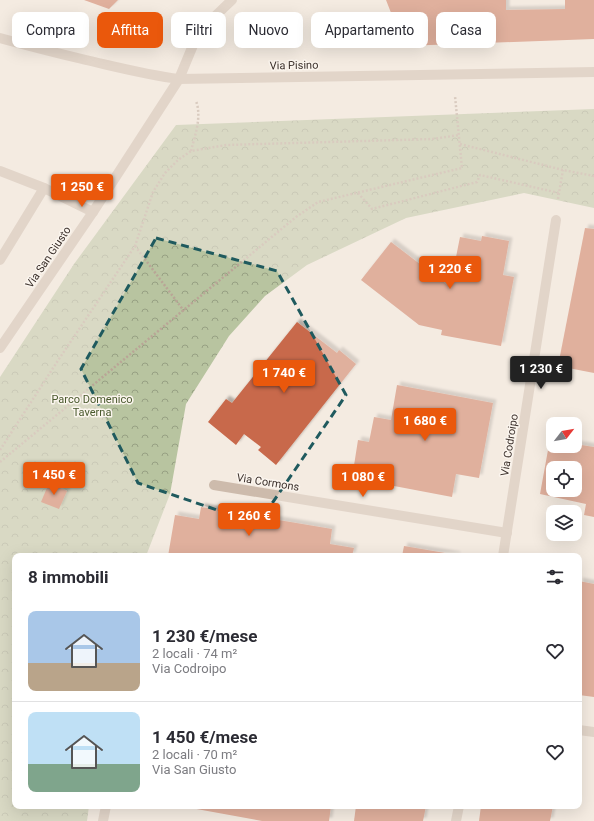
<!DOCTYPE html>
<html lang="it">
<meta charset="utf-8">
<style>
body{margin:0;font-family:Roboto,sans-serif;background:#f7f7f7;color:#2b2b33;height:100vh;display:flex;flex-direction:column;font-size:15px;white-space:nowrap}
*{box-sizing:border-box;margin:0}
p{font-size:13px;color:#7c7c81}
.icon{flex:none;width:22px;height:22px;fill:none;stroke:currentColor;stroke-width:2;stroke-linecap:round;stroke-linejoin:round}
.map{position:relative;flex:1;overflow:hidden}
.drawer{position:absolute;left:12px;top:553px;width:570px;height:256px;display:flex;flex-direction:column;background:#fff;border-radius:8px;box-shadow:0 4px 16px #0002}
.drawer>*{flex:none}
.top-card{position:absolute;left:12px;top:12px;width:570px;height:36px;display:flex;gap:8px}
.needle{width:26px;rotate:59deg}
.fabs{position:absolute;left:546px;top:417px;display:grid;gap:8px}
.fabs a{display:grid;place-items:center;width:36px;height:36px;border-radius:8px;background:#fff;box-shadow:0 4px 16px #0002;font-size:20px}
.price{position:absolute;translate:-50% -34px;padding:0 9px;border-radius:4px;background:#ea580c;color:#fff;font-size:13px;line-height:26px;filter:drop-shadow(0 1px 2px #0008)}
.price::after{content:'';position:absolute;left:50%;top:24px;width:12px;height:9px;margin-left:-6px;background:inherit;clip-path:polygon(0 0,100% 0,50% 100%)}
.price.current{background:#222;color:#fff}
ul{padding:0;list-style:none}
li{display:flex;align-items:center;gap:12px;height:100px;padding:0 16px}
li+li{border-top:1px solid #e1e1e2}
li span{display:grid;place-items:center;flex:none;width:112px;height:80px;border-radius:8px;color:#555}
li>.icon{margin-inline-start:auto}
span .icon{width:48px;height:48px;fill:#fffc;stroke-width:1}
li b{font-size:17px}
h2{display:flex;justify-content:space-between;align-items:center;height:48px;padding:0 16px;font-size:17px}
.chip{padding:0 14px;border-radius:8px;background:#fff;box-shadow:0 4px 16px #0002;font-size:14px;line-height:36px}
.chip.current{background:#ea580c;color:#fff}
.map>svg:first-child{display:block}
.park{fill:url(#park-crowns)}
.building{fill:#c8694b;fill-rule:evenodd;filter:url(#shadow)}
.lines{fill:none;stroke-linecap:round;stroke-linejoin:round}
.path{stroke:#b9a596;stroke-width:2.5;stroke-dasharray:2 2;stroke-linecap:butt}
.lane{stroke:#cdbbac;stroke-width:10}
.street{stroke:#cdbbac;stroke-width:10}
.marked{fill:none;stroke:#1f5a5e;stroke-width:3;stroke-dasharray:8 5;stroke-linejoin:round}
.labels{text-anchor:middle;stroke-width:3;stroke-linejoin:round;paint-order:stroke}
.street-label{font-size:11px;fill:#3b302b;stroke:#fbf5ee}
.park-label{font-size:11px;fill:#4a5a2e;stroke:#fbf5ee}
</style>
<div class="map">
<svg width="594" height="821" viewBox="0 0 594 821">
<defs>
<pattern id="park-crowns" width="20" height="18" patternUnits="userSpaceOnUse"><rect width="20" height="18" fill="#b8c4a0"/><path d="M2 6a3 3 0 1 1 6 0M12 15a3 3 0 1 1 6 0" fill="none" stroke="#97a083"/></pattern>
<filter id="shadow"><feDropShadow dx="3.5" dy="-3.5" stdDeviation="1" flood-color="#0004"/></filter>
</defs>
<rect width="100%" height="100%" fill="#f4ebe1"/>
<path class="park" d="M 594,109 L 594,208 L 524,193 L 406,218 L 307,265 L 265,296 L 229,336 L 186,404 L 170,494 L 146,556 L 15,556 L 15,806 L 89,806 L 87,821 L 0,821 L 0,377 L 74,264 L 176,125 Z"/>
<g class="building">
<path d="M 84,0 L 118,0 L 109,9 Z"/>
<path d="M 386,0 L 506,0 L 506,10 L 565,9 L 565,0 L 594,0 L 594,39 L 404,46 Z"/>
<path d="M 585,228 L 594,229 L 594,373 L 558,366 Z"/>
<path d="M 482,236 L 509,241 L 503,275 L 514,277 L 501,346 L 441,335 L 442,330 L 419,325 L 361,280 L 391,242 L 450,287 L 460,237 L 481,241 Z"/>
<path d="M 297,322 L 337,353 L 339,350 L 356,364 L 276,465 L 258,450 L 261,447 L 244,434 L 236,445 L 208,422 L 226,399 L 232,403 Z"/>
<path d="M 397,385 L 493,403 L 479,478 L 456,474 L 452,497 L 352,478 L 358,440 L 369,442 L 374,417 L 391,420 Z"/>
<path d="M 550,439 L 553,440 L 553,446 L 575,446 L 575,444 L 594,447 L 594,517 L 584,515 L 586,504 L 540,494 ZM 553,468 L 575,468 L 575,490 L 553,490 Z"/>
<path d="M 49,483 L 67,491 L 59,509 L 41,502 Z"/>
<path d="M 201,507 L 332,529 L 330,544 L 354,548 L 352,556 L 168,556 L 175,515 L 199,519 Z"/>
<path d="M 404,546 L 457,555 L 457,556 L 402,556 Z"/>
<path d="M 579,581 L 594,584 L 594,697 L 579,695 Z"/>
<path d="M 180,806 L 331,806 L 329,821 L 262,821 Z"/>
<path d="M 356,806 L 426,806 L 423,821 L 354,821 Z"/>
<path d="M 481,806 L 553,806 L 550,821 L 479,821 Z"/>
</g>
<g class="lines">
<g class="path">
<path d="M 460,144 L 563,170 L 594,176"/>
<path d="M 191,151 C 195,135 202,117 196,101"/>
<path d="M 358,193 L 372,209 L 477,182 L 480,175 L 559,193"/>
<path d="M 558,199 L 563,170"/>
<path d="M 135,246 L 184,311"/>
<path d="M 0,450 L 57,362 L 135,246 L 153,192 L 165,173 L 178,160 L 191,151 L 226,145 L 433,139 L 459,135"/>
<path d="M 0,462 L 296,217 L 318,202 L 462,168 L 455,96"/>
</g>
<g class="lane">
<path d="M 0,171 L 44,188 L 93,212"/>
<path d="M 0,260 L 44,188"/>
<path d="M 103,821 L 106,806"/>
</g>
<g class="street">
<path d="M 0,38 C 29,46 57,53 86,60 C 117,67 148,75 179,79 L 594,72"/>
<path d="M 0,348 L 93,212 L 179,79 L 196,38 L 210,21 L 232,0"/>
<path d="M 214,485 L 507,533"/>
<path d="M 503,556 L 556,220"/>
<path d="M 579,730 L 594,732"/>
<path d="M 456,821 L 459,806"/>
</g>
</g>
<path d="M0 0H594V821H0ZM 156,238 L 277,271 L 346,395 L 258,524 L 138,483 L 81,369 Z" fill="#f4ebe1" fill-opacity=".55" fill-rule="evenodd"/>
<path class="marked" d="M 156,238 L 277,271 L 346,395 L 258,524 L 138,483 L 81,369 Z"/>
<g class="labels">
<g class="street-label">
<text transform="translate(294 65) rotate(-1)" y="4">Via Pisino</text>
<text transform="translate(48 257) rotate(-56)" y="4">Via San Giusto</text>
<text transform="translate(509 445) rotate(-81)" y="4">Via Codroipo</text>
<text transform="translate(268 482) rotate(9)" y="4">Via Cormons</text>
</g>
<g class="park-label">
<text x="92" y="403">Parco Domenico<tspan x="92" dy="13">Taverna</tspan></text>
</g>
</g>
</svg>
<div class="fabs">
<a><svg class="needle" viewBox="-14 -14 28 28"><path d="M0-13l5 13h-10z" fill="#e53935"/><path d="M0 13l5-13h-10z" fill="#7c7c81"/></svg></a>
<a><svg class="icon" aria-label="locate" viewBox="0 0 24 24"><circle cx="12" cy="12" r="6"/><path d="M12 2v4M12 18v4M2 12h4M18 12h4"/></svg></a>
<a><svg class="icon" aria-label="layers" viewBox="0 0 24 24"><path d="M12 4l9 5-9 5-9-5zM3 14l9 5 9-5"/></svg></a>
</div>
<b class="price" style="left:82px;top:208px">1 250 €</b>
<b class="price" style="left:450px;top:290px">1 220 €</b>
<b class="price current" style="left:541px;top:390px">1 230 €</b>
<b class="price" style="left:284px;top:394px">1 740 €</b>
<b class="price" style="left:425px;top:442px">1 680 €</b>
<b class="price" style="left:54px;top:496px">1 450 €</b>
<b class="price" style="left:363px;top:498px">1 080 €</b>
<b class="price" style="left:249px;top:537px">1 260 €</b>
<div class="top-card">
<a class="chip">Compra</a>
<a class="chip current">Affitta</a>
<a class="chip">Filtri</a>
<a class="chip">Nuovo</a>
<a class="chip">Appartamento</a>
<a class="chip">Casa</a>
</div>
<section class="drawer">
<h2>8 immobili<svg class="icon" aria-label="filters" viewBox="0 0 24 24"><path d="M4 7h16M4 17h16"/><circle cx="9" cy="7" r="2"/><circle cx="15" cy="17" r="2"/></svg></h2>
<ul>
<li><span style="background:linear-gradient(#a9c7e8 65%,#b9a48a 0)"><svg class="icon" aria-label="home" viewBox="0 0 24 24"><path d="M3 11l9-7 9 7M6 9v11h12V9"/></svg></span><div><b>1 230 €/mese</b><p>2 locali · 74 m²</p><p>Via Codroipo</p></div><svg class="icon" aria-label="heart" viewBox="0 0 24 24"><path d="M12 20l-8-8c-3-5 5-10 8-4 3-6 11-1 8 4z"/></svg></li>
<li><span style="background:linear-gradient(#bfe0f5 65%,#7fa58c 0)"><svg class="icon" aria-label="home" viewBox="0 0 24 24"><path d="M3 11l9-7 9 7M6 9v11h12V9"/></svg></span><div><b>1 450 €/mese</b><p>2 locali · 70 m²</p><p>Via San Giusto</p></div><svg class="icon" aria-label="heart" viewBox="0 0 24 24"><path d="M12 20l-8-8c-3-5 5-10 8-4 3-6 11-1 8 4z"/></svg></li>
</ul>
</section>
</div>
